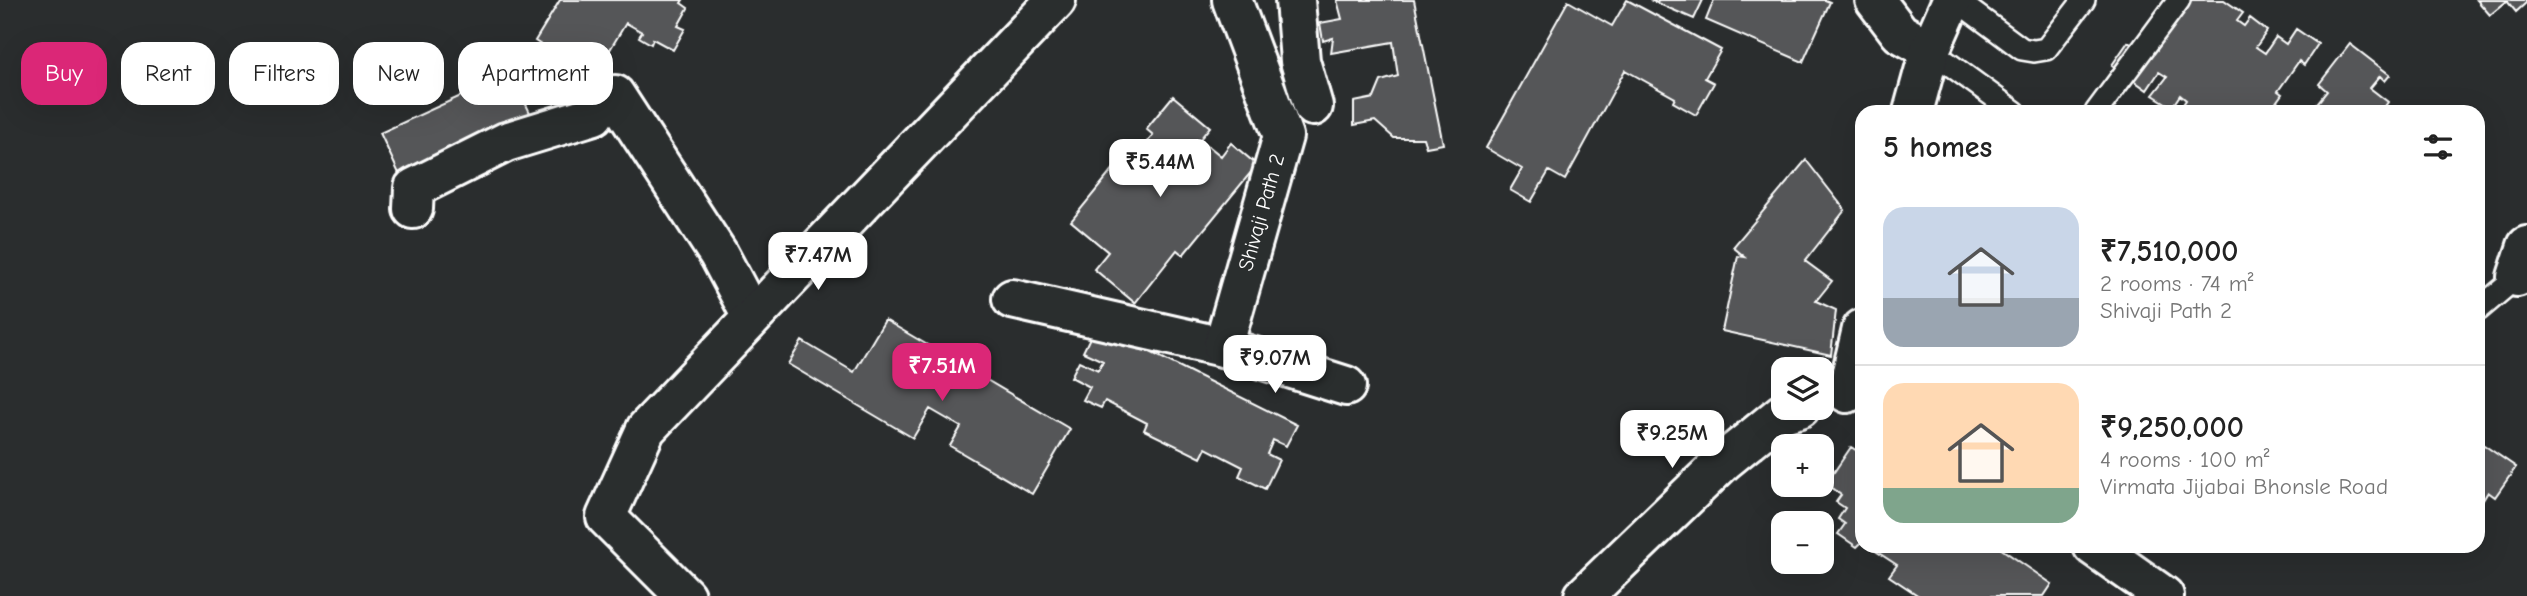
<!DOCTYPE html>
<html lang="en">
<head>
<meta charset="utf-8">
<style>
  body { margin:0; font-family:"Comic Neue",sans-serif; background:#f6f6f6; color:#222; height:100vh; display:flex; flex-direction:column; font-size:26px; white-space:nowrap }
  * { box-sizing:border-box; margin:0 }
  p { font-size:23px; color:#767676 }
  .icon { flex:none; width:38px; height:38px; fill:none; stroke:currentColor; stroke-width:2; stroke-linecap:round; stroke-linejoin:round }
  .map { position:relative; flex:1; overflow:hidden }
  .details { position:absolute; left:1855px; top:105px; width:630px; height:448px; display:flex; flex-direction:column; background:#fff; border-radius:21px; box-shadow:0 7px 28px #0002 }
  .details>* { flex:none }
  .top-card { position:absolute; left:21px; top:42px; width:665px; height:63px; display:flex; gap:14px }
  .fabs { position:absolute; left:1771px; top:357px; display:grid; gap:14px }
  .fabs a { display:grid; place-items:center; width:63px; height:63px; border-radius:14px; background:#fff; box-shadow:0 7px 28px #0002; font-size:35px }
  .price { position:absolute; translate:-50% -60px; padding:0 16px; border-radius:14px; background:#fff; color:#222; font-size:23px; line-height:46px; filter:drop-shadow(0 2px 4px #0008) }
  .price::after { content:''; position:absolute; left:50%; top:42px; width:21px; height:16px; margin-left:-10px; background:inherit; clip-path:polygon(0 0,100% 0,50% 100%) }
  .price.selected { background:#db2777; color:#fff }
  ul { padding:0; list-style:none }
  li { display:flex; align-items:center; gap:21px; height:175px; padding:0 28px }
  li+li { border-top:2px solid #e0e0e0 }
  li span { display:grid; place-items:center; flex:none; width:196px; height:140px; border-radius:21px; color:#555 }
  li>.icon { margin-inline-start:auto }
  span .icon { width:84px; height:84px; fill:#fffc; stroke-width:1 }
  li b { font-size:30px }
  h2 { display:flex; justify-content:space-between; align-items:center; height:84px; padding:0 28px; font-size:30px }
  .pill { padding:0 24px; border-radius:21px; background:#fff; box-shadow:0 7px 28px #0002; font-size:24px; line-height:63px }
  .pill.selected { background:#db2777; color:#fff }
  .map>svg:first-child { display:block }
  .building { fill:#555758; stroke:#fff; stroke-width:2 }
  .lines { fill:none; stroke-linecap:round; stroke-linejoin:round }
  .service-casing { stroke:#fff; stroke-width:26 }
  .minor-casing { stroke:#fff; stroke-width:44 }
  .service { stroke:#2a2d2e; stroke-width:21 }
  .minor { stroke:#2a2d2e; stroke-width:38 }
  .labels { text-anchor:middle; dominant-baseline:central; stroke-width:7; stroke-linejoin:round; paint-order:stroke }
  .street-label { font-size:21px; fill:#fff; stroke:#2a2d2e }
</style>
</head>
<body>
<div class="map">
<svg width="2527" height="596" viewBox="0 0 2527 596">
  <rect width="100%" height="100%" fill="#2a2d2e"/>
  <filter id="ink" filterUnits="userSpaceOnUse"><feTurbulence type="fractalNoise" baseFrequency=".0143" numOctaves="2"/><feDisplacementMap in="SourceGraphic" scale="14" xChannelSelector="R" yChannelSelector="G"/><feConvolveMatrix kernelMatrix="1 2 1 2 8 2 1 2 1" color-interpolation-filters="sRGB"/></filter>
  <g filter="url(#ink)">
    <path class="building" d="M560,0H683L681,3L688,8L678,26L685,29L673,50L653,39L651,44L639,37L642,32L626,23L588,86L560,68L569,54L560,49L557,55L535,41Z
      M1337,0H1414L1443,144L1426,147L1423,138H1394L1375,121L1354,125V102L1374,98L1381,81L1398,76L1393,42L1331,53L1333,38L1323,41L1320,23L1342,19Z
      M1627,0L1721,50L1705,78L1714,83L1696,115L1673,102L1675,98L1625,70L1565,180L1549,171L1531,202L1510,190L1522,169L1486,148L1568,1L1612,26Z
      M1650,0H1703L1694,19Z
      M1714,0H1825L1830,2L1803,62L1706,20Z
      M2166,0H2224L2243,13L2237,21L2244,26L2250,18L2267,31L2256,47L2265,53L2276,37L2286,44L2296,29L2318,44L2304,65L2299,61L2278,91L2282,94L2269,112H2208L2205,110L2204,112H2178L2186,100L2180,95L2172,107L2153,95L2167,77L2159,72L2147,90L2112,65L2128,42L2138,49V39Z
      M2477,0H2527V2L2516,12L2507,1L2490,15Z
      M2350,44L2390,75L2385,81L2380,76L2370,88L2388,102L2381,112H2310L2327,91L2319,84Z
      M511,73L533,119L402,180L380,133Z
      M1173,96L1210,127L1200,139L1221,156L1231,143L1257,165L1183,255L1177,250L1135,303L1094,269L1108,252L1071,221L1132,146L1140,152L1153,135L1146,129Z
      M1806,160L1845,210L1805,261L1832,281L1816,301L1836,310L1831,355L1722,331L1738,256L1745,257L1733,247Z
      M885,320L1070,429L1032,494L950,446L961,427L930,409L913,438L788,364L802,341L854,372Z
      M1096,325L1297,425L1286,446L1273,440L1267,454L1279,460L1265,489L1239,476L1243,467L1206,448L1201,458L1144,430L1147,423L1105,401L1101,408L1083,400L1090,387L1071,377L1079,361L1098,370L1103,361L1083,352Z
      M2478,441L2516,467L2495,497L2488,492L2480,505L2478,504Z
      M1851,447L1862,454V542L1857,547L1838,534L1845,524L1838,519L1845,508L1836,502L1841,495L1826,484Z
      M1868,546H1997L2052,584L2044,596H1919L1889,576L1897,565Z"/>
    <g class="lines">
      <g class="service-casing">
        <path id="service" d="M1956,0L2022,49L2034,51L2046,49L2084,0
          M1930,50L2015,112
          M2096,112L2179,0
          M2478,310L2517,277"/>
      </g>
      <g class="minor-casing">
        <g id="minor">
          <path d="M1295,0L1300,61L1313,106"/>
          <path d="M1875,0L1900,33L1930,50"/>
          <path d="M1913,112L1930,50L1952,0"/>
          <path d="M413,209L414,188L506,142L594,115L602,101L615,95L719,255L752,317"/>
          <path d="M2517,277L2527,246"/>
          <path d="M1012,299L1223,347L1346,386"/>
          <path id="s1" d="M1223,347L1283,136L1232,0"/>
          <path d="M1847,393L1862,329"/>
          <path d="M2093,546L2164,596"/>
          <path d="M685,596L606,517L646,429L1056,0"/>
          <path d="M1584,596L1724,461L1783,413L1800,408"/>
        </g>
      </g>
      <use href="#service" class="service"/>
      <use href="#minor" class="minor"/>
    </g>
  </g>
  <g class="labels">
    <g class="street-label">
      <text stroke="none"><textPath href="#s1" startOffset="140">Shivaji Path 2</textPath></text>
    </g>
  </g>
</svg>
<div class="fabs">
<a><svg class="icon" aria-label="layers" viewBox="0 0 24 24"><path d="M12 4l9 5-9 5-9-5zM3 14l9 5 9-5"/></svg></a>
<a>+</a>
<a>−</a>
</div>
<b class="price" style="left:1160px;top:199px">₹5.44M</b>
<b class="price" style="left:818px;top:292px">₹7.47M</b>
<b class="price" style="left:1275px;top:395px">₹9.07M</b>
<b class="price selected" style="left:942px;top:403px">₹7.51M</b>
<b class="price" style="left:1672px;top:470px">₹9.25M</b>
<div class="top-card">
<a class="pill selected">Buy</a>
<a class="pill">Rent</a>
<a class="pill">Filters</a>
<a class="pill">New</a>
<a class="pill">Apartment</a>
</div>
<section class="details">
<h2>5 homes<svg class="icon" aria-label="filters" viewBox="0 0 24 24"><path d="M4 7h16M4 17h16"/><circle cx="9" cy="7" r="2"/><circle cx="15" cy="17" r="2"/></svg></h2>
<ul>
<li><span style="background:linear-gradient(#c9d6e8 65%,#9aa5b1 0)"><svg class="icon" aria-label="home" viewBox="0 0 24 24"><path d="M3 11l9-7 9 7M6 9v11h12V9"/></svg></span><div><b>₹7,510,000</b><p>2 rooms · 74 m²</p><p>Shivaji Path 2</p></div></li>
<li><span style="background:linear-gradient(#ffd9b3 75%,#7fa58c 0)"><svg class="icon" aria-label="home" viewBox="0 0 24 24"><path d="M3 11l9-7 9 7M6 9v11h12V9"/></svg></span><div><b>₹9,250,000</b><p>4 rooms · 100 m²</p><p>Virmata Jijabai Bhonsle Road</p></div></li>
</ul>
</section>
</div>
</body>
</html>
